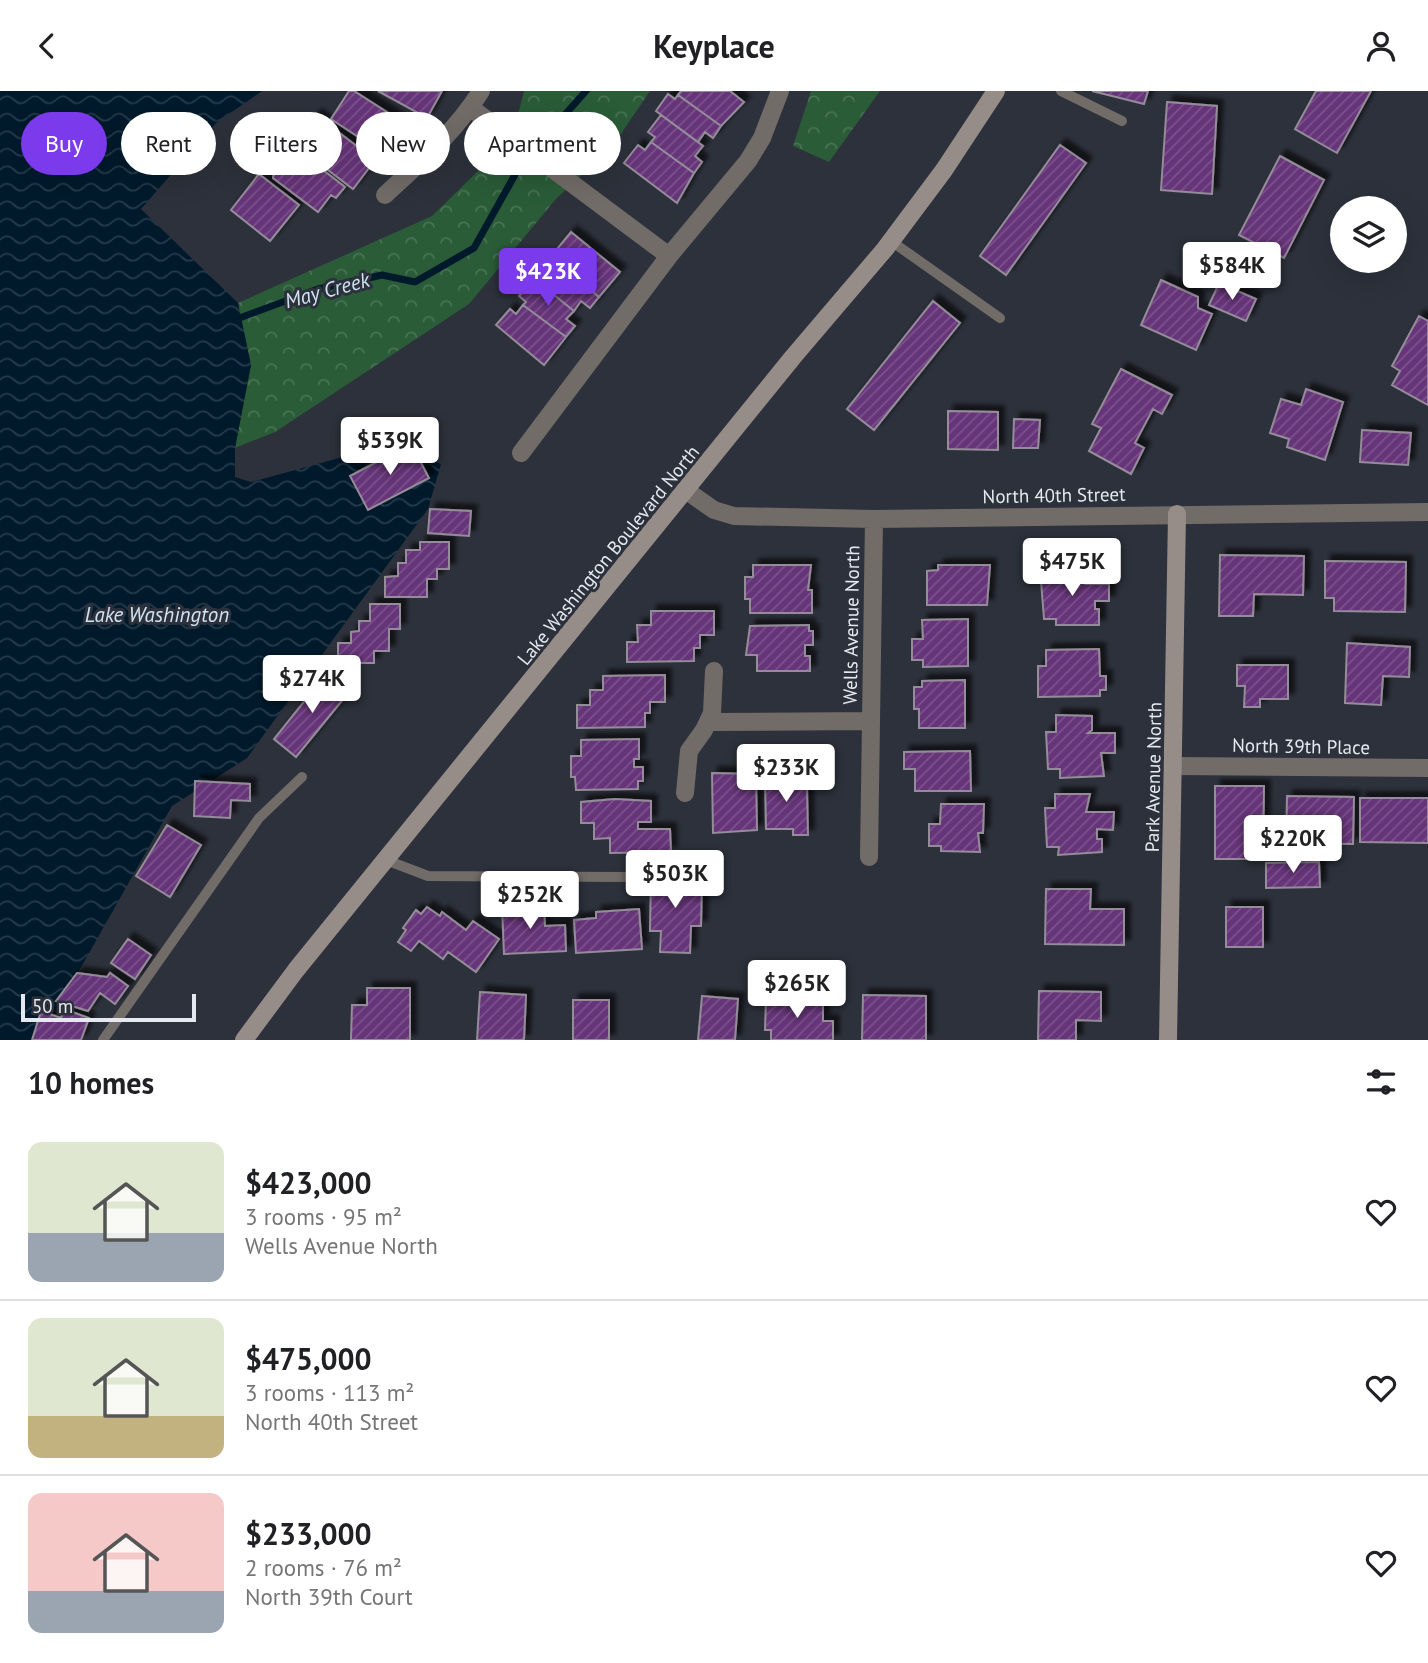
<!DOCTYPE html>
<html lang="en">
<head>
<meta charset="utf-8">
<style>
  body { margin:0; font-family:"PT Sans",sans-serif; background:#f2f2f2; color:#202124; height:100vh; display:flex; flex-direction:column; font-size:26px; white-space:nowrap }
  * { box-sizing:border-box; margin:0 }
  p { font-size:23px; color:#757577 }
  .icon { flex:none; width:38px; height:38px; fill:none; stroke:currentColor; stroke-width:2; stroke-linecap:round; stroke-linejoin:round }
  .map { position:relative; height:949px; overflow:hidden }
  .panel { display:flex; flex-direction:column; background:#fff; flex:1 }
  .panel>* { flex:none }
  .hud { position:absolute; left:21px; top:21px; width:700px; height:63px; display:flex; gap:14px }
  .controls { position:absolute; left:1330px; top:105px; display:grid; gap:14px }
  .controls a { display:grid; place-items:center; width:77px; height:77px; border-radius:50%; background:#fff; box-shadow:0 7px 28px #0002; font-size:35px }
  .scale { position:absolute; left:21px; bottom:18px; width:175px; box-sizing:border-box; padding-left:7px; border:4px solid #e5e9ef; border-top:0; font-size:19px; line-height:24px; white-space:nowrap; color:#e5e9ef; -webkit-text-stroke:5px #2d313b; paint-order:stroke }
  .price { position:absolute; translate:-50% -60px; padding:0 16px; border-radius:7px; background:#fff; color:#222; font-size:23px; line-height:46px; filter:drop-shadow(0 2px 4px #0008) }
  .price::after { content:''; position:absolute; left:50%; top:42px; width:21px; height:16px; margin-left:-10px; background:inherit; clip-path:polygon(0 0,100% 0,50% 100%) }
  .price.active { background:#7c3aed; color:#fff }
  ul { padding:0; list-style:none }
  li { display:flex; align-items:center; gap:21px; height:175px; padding:0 28px }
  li+li { border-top:2px solid #e0e0e0 }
  li span { display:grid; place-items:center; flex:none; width:196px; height:140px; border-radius:14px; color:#555 }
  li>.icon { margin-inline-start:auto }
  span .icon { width:84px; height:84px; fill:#fffc; stroke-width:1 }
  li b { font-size:30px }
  h2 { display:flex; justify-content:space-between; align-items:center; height:84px; padding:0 28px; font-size:30px }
  .pill { padding:0 24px; border-radius:32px; background:#fff; box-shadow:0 7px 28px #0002; font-size:24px; line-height:63px }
  .pill.active { background:#7c3aed; color:#fff }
  header { display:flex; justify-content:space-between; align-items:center; height:91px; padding:0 28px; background:#fff; font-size:32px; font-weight:700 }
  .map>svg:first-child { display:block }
  .forest { fill:url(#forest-crowns) }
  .water { fill:url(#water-waves) }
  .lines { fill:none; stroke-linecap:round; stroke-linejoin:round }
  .stream { stroke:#001a2c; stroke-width:7 }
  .building { fill:url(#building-hatch); stroke:#948c98; stroke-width:2; filter:url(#shadow) }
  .lane { stroke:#726c69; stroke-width:10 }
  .street { stroke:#726c69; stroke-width:18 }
  .secondary { stroke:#968d88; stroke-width:18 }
  .labels { text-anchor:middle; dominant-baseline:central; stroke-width:6; stroke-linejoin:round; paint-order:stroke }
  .street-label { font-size:19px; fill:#e5e9ef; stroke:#2d313b }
  .water-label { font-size:21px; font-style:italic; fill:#cfe3f3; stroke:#2d313b }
</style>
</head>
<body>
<header><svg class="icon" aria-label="back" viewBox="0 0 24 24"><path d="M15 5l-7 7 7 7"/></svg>Keyplace<svg class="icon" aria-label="person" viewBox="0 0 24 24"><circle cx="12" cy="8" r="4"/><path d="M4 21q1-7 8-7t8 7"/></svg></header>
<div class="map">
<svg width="1428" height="949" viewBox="0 0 1428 949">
  <defs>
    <pattern id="forest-crowns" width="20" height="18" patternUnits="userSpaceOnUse" patternTransform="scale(1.75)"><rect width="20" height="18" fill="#2a5c38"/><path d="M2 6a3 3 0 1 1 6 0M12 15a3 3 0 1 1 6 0" fill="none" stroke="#497355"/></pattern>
    <pattern id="water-waves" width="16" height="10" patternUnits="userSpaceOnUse" patternTransform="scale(1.75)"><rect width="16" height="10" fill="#001a2c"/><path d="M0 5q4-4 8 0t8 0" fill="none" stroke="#253b4b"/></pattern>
    <pattern id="building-hatch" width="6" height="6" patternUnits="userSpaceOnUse" patternTransform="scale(1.75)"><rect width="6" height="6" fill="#663479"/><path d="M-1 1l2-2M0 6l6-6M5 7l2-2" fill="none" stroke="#7c518c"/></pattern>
    <filter id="shadow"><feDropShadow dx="6" dy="-6" stdDeviation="2" flood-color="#0009"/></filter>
  </defs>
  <rect width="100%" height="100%" fill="#2d313b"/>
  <path class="forest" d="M524,0H650L614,53L555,109L469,213L275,341L235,357L251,274L238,212L432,125L512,47Z
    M811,0H880L829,71L793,55Z"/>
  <path class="water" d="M0,0H262L216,32L141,118L238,212L251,274L235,357V386L251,391L394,352L441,373L428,418L247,667L172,715L40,949H0Z"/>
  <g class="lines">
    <path class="stream" d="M234,229L318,198L382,184L415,191L474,157L521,73L586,0"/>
  </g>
  <path class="building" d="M349,0H354L415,39L395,70L331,28Z
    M378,0H442L427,27Z
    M681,0H730L744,11L721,35L678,4Z
    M1092,0H1148L1144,13Z
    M1316,0H1371L1337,62L1295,38Z
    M668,3L675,8L678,4L721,35L713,47L705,41L698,51L656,20Z
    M1167,11L1217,15L1212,103L1161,99Z
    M316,24L375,69L353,98L294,53Z
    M661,24L703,55L695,65L702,71L694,82L651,51L655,46L648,41Z
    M651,51L694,82L677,112L624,72L638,54L645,59Z
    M1060,54L1086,72L1006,184L980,165Z
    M292,63L302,71L306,66L345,96L336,107L331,104L318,121L273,87L274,82Z
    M1280,65L1324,89L1284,167L1239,144Z
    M259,83L299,114L270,150L231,119Z
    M571,141L620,181L599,206L556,171L563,163L557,158Z
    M547,170L553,175L556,171L599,206L590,217L581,210L574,220L538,191L541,188L536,183Z
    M1161,189L1198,206V217L1212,223L1196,259L1141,234Z
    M538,191L574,220L566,228L575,235L566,246L523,214L526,211L519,205L530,192L535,195Z
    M1219,192L1256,208L1246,230L1209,214Z
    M933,210L960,232L874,339L847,318Z
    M523,214L566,246L544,274L496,234L510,218L516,223Z
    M1419,225L1428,230V314L1392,294L1400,280L1392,275Z
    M1121,278L1172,304L1162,323L1153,318L1135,352L1144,357L1131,383L1089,360L1101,337L1092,333Z
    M1306,298L1343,311L1325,369L1287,356L1289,348L1270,342L1281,308L1301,314Z
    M948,320L998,321V359L948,358Z
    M1014,328L1040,329L1038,357H1013Z
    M1362,339L1411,342L1408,374L1360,371Z
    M411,353L429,387L368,419L350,385Z
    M430,418L471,420L469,445L428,442Z
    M420,451H449V478H437V488H427V506H385V486L398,485V472H406V459H420Z
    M1220,464L1304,465L1303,504L1254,503L1253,525H1219Z
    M1325,470L1406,471L1405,521L1334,520V507H1325Z
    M753,474H811L808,499H812V522H750V508H745V486H753Z
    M938,474H990L987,514H927V480L938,479Z
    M1052,476H1085V493H1109V510H1095V518H1099V534H1056V528H1044L1041,490H1052Z
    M370,513H400V538H389V560H374V572H338V552H351V541L359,540V530H370Z
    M651,520H714V544H700V557H694V570L627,571V551H638L637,534H651Z
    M968,528V575L923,576V569H912V548H923L922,529Z
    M809,534V540H813V554H805V565H810V580H757V564H746L750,535Z
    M1347,552L1410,556L1409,586L1383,585L1381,614L1345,612Z
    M1099,558L1100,585H1106V599H1100V605L1038,606V575H1046V559Z
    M1237,574H1288V608H1260V616H1244L1245,595H1237Z
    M327,582L349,601L296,666L274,648Z
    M665,584V611H650V622H645V636L577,637V614H590V599H603V585Z
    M965,589V637H919V618H914V596H922V590Z
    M1056,624L1092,625V639L1088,642H1115V662H1101L1104,685L1060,687V678H1048L1046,641H1056Z
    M639,648V668H634V676H643V690H638V698L576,699L575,686H571V665H581V649Z
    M970,660L971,700H915V678H904V661Z
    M712,682L756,683L757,739L713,742Z
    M799,683V697H807L808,744H793V738H766L765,684Z
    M195,690L250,693V710L231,709L230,727L194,725Z
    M1215,695H1264L1263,768H1215Z
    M1055,703H1090L1086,721H1114L1113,739L1097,738V748H1102V761L1058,764L1059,756H1047L1045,717H1055Z
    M1287,705L1354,706L1353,753L1286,752Z
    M1360,707H1428V752L1360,751Z
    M615,708L651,710V731H638V738H670L671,761L610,762V747L594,748V732H581V711Z
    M941,713H984L983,742H978L980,761L941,760V755H929V733H940Z
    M167,734L201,754L170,806L136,785Z
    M1319,771L1320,796L1266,797V772Z
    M673,782L690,783V788L702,789L701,835H691L690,862L660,861L661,840H650L651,785L672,786Z
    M1046,798H1091L1090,818H1124V854L1045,853Z
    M544,813L545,835L565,834L566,860L504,863L502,815Z
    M427,816L440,825L442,821L466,839L473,830L499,848L476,881L448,861L443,868L419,850L411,860L398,851L406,839L403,837L416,819L421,823Z
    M1226,816H1263V856H1226Z
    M639,818L642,858L576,862L574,829L596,827V821Z
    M128,848L151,864L135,888L111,872Z
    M77,882L107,886L110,882L128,895L115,913L100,902L88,920L56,910Z
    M367,897H410V949H351L352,914H367Z
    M1039,900L1101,901V930L1076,929V949H1038Z
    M480,901L526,904L524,949H477Z
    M863,904L926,905V949H862Z
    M702,905L738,908L735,949H698Z
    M766,907L823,908V930H833V949H771V939H765Z
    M573,909H609V949H573Z
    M64,918L89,927L81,949H32L41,920L61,927Z"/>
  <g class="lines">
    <path class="lane" d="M1061,0L1122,30
      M891,150L1000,227
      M386,769L428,785L636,786
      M103,949L259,727L302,686"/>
    <path class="street" d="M471,17L669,165
      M385,104C419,72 456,40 481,0
      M521,362L669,165L748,70L762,47L780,0
      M687,400L714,419L734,425L874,428L1428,421
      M709,631L871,630
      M1174,675L1428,677
      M685,702L689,660L704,639L712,622L714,580
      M869,766L874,428"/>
    <path class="secondary" d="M244,949L296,879L793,266L885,158L944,79L996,0
      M1168,949L1177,423"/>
  </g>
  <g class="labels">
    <g class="street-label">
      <text transform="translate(1054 404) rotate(-1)">North 40th Street</text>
      <text transform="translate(608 464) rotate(-51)">Lake Washington Boulevard North</text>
      <text transform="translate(851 534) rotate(-89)">Wells Avenue North</text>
      <text transform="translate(1301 655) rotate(1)">North 39th Place</text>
      <text transform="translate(1153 686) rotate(-89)">Park Avenue North</text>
    </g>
    <g class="water-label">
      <text transform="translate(327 199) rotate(-15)">May Creek</text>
      <text x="157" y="523">Lake Washington</text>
    </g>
  </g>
</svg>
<div class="controls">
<a><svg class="icon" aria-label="layers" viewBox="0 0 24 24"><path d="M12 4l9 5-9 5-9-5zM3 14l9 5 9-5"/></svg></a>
</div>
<div class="scale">50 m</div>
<b class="price" style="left:1232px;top:211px">$584K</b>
<b class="price active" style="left:548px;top:217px">$423K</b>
<b class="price" style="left:390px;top:386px">$539K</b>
<b class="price" style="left:1072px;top:507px">$475K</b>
<b class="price" style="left:312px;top:624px">$274K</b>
<b class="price" style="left:786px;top:713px">$233K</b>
<b class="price" style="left:1293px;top:784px">$220K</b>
<b class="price" style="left:675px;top:819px">$503K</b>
<b class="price" style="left:530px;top:840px">$252K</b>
<b class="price" style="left:797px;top:929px">$265K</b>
<div class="hud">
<a class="pill active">Buy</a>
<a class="pill">Rent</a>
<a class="pill">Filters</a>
<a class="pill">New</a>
<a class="pill">Apartment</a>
</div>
</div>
<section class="panel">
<h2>10 homes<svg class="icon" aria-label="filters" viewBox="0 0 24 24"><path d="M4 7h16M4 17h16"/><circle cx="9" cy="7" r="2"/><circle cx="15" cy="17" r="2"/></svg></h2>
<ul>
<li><span style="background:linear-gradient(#dfe7d0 65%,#9aa5b1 0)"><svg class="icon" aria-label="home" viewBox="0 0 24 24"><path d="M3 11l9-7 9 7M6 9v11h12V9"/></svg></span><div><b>$423,000</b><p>3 rooms · 95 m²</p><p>Wells Avenue North</p></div><svg class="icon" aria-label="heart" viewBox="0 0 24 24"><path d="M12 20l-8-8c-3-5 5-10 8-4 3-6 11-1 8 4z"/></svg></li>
<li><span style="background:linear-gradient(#dfe7d0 70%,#c2b280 0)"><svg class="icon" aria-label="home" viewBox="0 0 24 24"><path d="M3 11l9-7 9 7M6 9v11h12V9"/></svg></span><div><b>$475,000</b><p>3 rooms · 113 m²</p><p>North 40th Street</p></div><svg class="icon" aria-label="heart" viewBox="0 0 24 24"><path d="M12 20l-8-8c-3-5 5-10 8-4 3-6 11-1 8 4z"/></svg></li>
<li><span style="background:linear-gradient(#f6c9c9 70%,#9aa5b1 0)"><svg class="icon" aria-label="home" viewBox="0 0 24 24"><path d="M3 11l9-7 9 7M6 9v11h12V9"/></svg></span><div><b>$233,000</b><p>2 rooms · 76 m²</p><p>North 39th Court</p></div><svg class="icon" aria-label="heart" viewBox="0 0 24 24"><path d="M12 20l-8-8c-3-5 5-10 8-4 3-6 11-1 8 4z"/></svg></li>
</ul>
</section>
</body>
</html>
